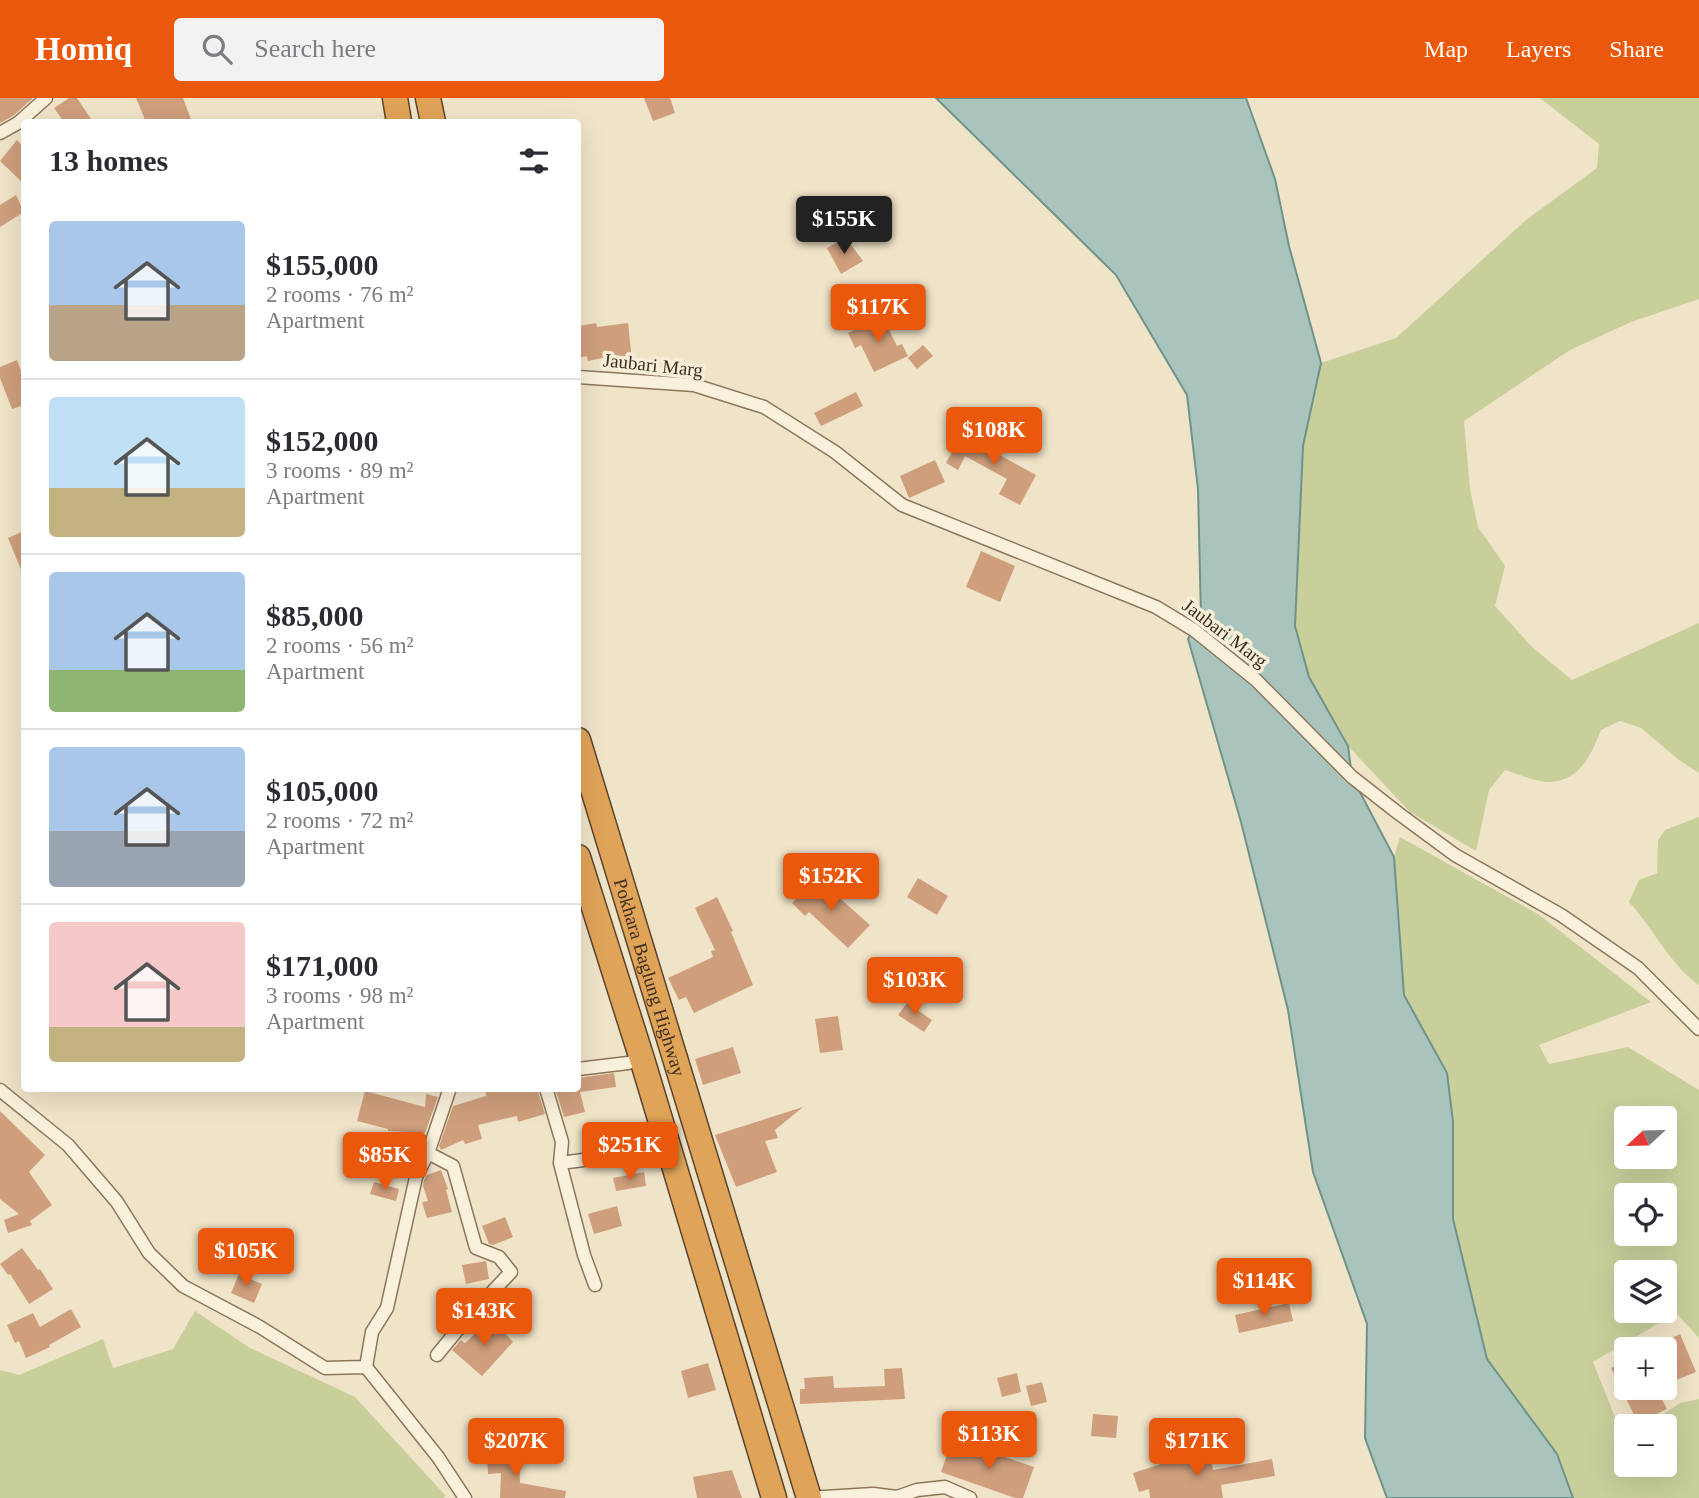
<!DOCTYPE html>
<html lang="en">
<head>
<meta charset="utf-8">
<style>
  body { margin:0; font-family:"Times New Roman",serif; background:#f2f2f3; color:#2b2b33; height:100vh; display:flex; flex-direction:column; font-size:26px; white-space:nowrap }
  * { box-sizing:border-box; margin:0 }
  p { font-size:23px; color:#7c7c81 }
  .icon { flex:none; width:38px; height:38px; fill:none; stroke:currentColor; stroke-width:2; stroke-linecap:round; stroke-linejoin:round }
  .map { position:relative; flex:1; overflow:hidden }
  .panel { position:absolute; left:21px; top:21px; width:560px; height:973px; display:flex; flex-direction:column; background:#fff; border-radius:7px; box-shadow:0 7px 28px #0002 }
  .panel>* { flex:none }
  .needle { width:46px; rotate:248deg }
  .fabs { position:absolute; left:1614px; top:1008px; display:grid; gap:14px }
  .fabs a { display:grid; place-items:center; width:63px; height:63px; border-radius:7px; background:#fff; box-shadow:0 7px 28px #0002; font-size:35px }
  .price { position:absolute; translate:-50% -60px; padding:0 16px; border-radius:7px; background:#ea580c; color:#fff; font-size:23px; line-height:46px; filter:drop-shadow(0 2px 4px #0008) }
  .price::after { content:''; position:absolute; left:50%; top:42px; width:21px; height:16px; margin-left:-10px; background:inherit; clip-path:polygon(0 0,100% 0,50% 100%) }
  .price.on { background:#222; color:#fff }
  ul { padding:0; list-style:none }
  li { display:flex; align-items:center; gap:21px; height:175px; padding:0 28px }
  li+li { border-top:2px solid #e1e1e2 }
  li span { display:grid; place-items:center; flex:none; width:196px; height:140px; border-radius:7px; color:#555 }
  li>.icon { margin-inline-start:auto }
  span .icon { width:84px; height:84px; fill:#fffc; stroke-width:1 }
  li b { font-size:30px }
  h2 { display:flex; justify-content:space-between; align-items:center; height:84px; padding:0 28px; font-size:30px }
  header { display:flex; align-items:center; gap:42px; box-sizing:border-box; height:98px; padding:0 35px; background:#ea580c; color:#fff }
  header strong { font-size:33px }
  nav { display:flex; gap:38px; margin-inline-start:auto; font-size:24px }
  .search { width:490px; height:63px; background:#f2f2f3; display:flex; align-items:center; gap:18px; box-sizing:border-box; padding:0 24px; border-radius:7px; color:#7c7c81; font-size:26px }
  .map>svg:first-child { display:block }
  .green { fill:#c9cf9b; fill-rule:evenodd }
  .water { fill:#a9c4bc; stroke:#6f938a; stroke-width:2 }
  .building { fill:#cf9f7d }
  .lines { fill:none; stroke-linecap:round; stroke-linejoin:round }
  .street-casing { stroke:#8d765c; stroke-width:15 }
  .highway-casing { stroke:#5b4430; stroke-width:27 }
  .street { stroke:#faf1dc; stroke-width:12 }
  .highway { stroke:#e0a458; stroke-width:24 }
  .labels { text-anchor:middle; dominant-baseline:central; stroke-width:7; stroke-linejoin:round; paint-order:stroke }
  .street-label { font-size:19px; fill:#3d2e20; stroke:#f7eed8 }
</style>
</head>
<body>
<header>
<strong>Homiq</strong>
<div class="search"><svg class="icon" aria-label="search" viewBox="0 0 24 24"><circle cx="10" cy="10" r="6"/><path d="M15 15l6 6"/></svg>Search here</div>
<nav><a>Map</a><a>Layers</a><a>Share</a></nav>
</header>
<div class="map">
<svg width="1699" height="1400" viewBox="0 0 1699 1400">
  <rect width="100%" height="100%" fill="#f0e4c8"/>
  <path class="green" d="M1540,0H1699V201L1631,224L1570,252L1464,323L1470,391L1478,429L1505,468L1495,508L1532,549L1572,582L1699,525V675L1679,662L1641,630L1620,623L1601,632C1591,657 1580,683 1549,684C1536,684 1518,676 1505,672L1489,692L1476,753L1410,714L1348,648L1309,579L1295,528L1297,474L1303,348L1321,265L1396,240L1526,122L1597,70L1599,46Z
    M1699,719V887C1670,867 1653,830 1629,804L1639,782L1657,775L1658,742L1665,732Z
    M1400,739L1538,816L1651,904L1539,947L1549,966L1628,949L1699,992V1240L1676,1215L1593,1264L1619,1329L1626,1330V1367H1664V1328H1646L1680,1305L1699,1301V1400H1573L1557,1356L1487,1261L1453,1121V1024L1447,975L1404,897L1394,759ZM1626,1020H1664V1059H1626ZM1626,1097H1664V1136H1626ZM1626,1174H1664V1213H1626Z
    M195,1213L250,1250L355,1299L446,1398L443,1400H0V1272L19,1277L103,1241L113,1270L173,1251Z"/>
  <path class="water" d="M936,0H1246L1275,81L1289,148L1321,265L1303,348L1295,528L1309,579L1348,648L1352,679L1394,759L1404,897L1447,975L1453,1024V1121L1487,1261L1557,1356L1573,1400H1387L1365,1340L1367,1226L1313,1074L1288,912L1241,724L1188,541L1201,519L1198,391L1187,297L1116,177Z"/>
  <path class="building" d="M0,0H33L13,18L0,25Z
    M69,0H77L93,24H64L54,10Z
    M136,0H183L192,24H146Z
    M644,0H670L675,15L653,23Z
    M17,42L24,49V86L0,63Z
    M16,97L24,114L0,129V107Z
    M846,140L863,163L841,176L827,150Z
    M883,219L897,248L902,246L908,258L874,274L861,247L855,250L848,235Z
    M596,225L597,229L628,225L632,262L608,265L607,259L588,263L587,258L578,260V228Z
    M923,247L933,258L917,271L908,260Z
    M17,262L24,281V307L12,311L0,280V269Z
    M856,294L863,308L821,328L814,315Z
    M964,332L976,339L974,343L1036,377L1020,407L999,396L1007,381L965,358L958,372L946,365Z
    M935,362L945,384L909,400L900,378Z
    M24,433V479L8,440Z
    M981,453L1015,468L1000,504L966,489Z
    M817,780L870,827L848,850L809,814L805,818L792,805Z
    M918,780L948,798L937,817L907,799Z
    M717,799L733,833L731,834L753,887L694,915L686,899L679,902L668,880L713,859L711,853L715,852L695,810Z
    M907,905L932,922L924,934L898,917Z
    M838,918L843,952L820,955L815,921Z
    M733,949L741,975L703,987L695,961Z
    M614,975L616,989L580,994L585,1014L564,1019L555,990H578V980Z
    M485,990H537L545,1016L518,1024L517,1018L478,1027L482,1041L465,1046L463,1042L441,1052L439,1048L453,1008L486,998Z
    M365,993L425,1009L426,996L438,999L425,1035L388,1033V1031L357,1023Z
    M803,1009L775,1032L778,1040L765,1043L777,1074L736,1089L715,1037Z
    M0,1013L45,1057L29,1074L52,1107L30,1123L32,1127L8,1135L4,1122L19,1116L0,1101Z
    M441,1072L448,1091L446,1092L452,1114L427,1120L422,1104L428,1103L423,1088L424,1082L427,1077Z
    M644,1074L646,1088L616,1093L613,1080Z
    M374,1084L399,1091L396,1103L370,1096Z
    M617,1108L622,1128L594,1136L588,1116Z
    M505,1119L513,1139L493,1147L489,1146L482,1128Z
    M22,1150L38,1172L40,1171L53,1191L29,1206L10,1176L8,1177L0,1166Z
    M486,1163L489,1181L466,1186L462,1167Z
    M239,1176L262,1186L254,1205L231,1195Z
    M1289,1205L1293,1223L1239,1235L1235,1217Z
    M71,1211L81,1229L49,1247L50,1249L26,1260L19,1243L15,1245L7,1227L33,1215L40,1229Z
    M491,1221L513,1244L482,1278L452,1252L461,1242L465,1245Z
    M1680,1236L1696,1274L1664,1287V1244Z
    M1626,1263V1290H1656L1667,1311L1638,1325L1611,1270Z
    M708,1265L716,1292L688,1300L681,1273Z
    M902,1270L905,1301L800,1306V1291H805L804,1280L833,1278L834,1290L885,1288L884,1271Z
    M1017,1275L1021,1294L1002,1299L997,1280Z
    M1042,1284L1047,1304L1031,1308L1026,1288Z
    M1093,1316L1118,1318L1116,1340L1091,1338Z
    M951,1346L989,1357L990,1354L1034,1369L1023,1400H1015L941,1374Z
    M519,1352L520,1385L566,1393L565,1400H500L501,1375L488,1376L487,1354Z
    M1210,1356L1213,1372L1272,1361L1275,1378L1221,1387L1223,1400H1150L1149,1391L1139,1394L1133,1375L1167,1364Z
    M732,1372L742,1400H697L693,1379Z"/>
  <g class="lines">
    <g class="street-casing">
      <path id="street" d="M0,35L18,25L46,0
        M578,279L694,287L764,309L835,354L902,407L1156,509L1194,532L1256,582L1352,679L1398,715L1455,757L1561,817L1638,870L1699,931
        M578,971L628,965L642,961
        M546,990L562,1044L560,1065
        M0,992L68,1047L117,1104L149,1155L183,1188L260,1229L325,1270L366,1269
        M428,1055L416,1079L387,1210L372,1234L366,1269L438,1359L465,1400
        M595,1187L584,1157L560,1065L669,1051
        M437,1257L464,1224L511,1174L499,1159L476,1150L453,1068L428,1055L450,990
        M808,1400L873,1396L897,1399L917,1392L945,1389L970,1400"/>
    </g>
    <g class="highway-casing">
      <g id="highway">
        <path d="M395,0L399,24"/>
        <path d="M428,0L433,24"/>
        <path id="s1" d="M578,642L809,1400"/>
        <path d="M578,759L642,961L774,1400"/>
      </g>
    </g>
    <use href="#street" class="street"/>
    <use href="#highway" class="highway"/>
  </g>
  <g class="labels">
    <g class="street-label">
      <text transform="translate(653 267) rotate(6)">Jaubari Marg</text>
      <text transform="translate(1225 535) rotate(37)">Jaubari Marg</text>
      <text stroke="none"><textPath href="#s1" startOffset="248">Pokhara Baglung Highway</textPath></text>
    </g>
  </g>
</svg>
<div class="fabs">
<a><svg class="needle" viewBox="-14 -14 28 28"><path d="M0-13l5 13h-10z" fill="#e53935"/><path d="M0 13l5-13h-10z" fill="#7c7c81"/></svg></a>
<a><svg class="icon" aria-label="locate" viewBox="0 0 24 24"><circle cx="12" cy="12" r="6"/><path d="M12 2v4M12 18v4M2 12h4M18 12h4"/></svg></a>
<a><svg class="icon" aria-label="layers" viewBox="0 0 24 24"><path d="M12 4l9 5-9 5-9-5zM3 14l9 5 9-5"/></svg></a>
<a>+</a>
<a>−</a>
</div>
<b class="price on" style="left:844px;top:158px">$155K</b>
<b class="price" style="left:878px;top:246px">$117K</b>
<b class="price" style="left:994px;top:369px">$108K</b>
<b class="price" style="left:831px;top:815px">$152K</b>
<b class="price" style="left:915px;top:919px">$103K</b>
<b class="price" style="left:630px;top:1084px">$251K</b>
<b class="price" style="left:385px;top:1094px">$85K</b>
<b class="price" style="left:246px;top:1190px">$105K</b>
<b class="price" style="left:1264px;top:1220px">$114K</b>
<b class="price" style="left:484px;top:1250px">$143K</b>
<b class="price" style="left:989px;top:1373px">$113K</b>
<b class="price" style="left:516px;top:1380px">$207K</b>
<b class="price" style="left:1197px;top:1380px">$171K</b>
<section class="panel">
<h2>13 homes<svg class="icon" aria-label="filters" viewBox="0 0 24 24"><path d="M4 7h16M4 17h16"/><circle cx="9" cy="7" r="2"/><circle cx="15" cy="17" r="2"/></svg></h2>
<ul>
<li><span style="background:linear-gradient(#a9c7e8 60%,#b9a48a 0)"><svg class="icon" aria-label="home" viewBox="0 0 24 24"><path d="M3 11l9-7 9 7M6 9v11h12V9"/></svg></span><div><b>$155,000</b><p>2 rooms · 76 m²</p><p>Apartment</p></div></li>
<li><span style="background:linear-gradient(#bfe0f5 65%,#c2b280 0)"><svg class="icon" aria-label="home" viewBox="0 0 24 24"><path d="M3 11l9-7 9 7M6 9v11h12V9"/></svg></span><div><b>$152,000</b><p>3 rooms · 89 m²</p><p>Apartment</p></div></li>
<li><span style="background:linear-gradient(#a9c7e8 70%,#8fb573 0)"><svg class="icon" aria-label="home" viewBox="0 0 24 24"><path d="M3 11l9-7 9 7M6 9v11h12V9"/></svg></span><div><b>$85,000</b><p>2 rooms · 56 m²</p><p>Apartment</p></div></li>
<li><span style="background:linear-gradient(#a9c7e8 60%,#9aa5b1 0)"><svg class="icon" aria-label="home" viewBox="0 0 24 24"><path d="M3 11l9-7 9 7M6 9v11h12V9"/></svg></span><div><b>$105,000</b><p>2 rooms · 72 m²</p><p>Apartment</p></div></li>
<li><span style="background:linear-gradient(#f6c9c9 75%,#c2b280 0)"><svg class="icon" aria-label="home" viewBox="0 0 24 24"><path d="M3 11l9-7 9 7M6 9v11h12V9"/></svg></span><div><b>$171,000</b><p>3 rooms · 98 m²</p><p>Apartment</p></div></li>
</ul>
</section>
</div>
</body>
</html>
